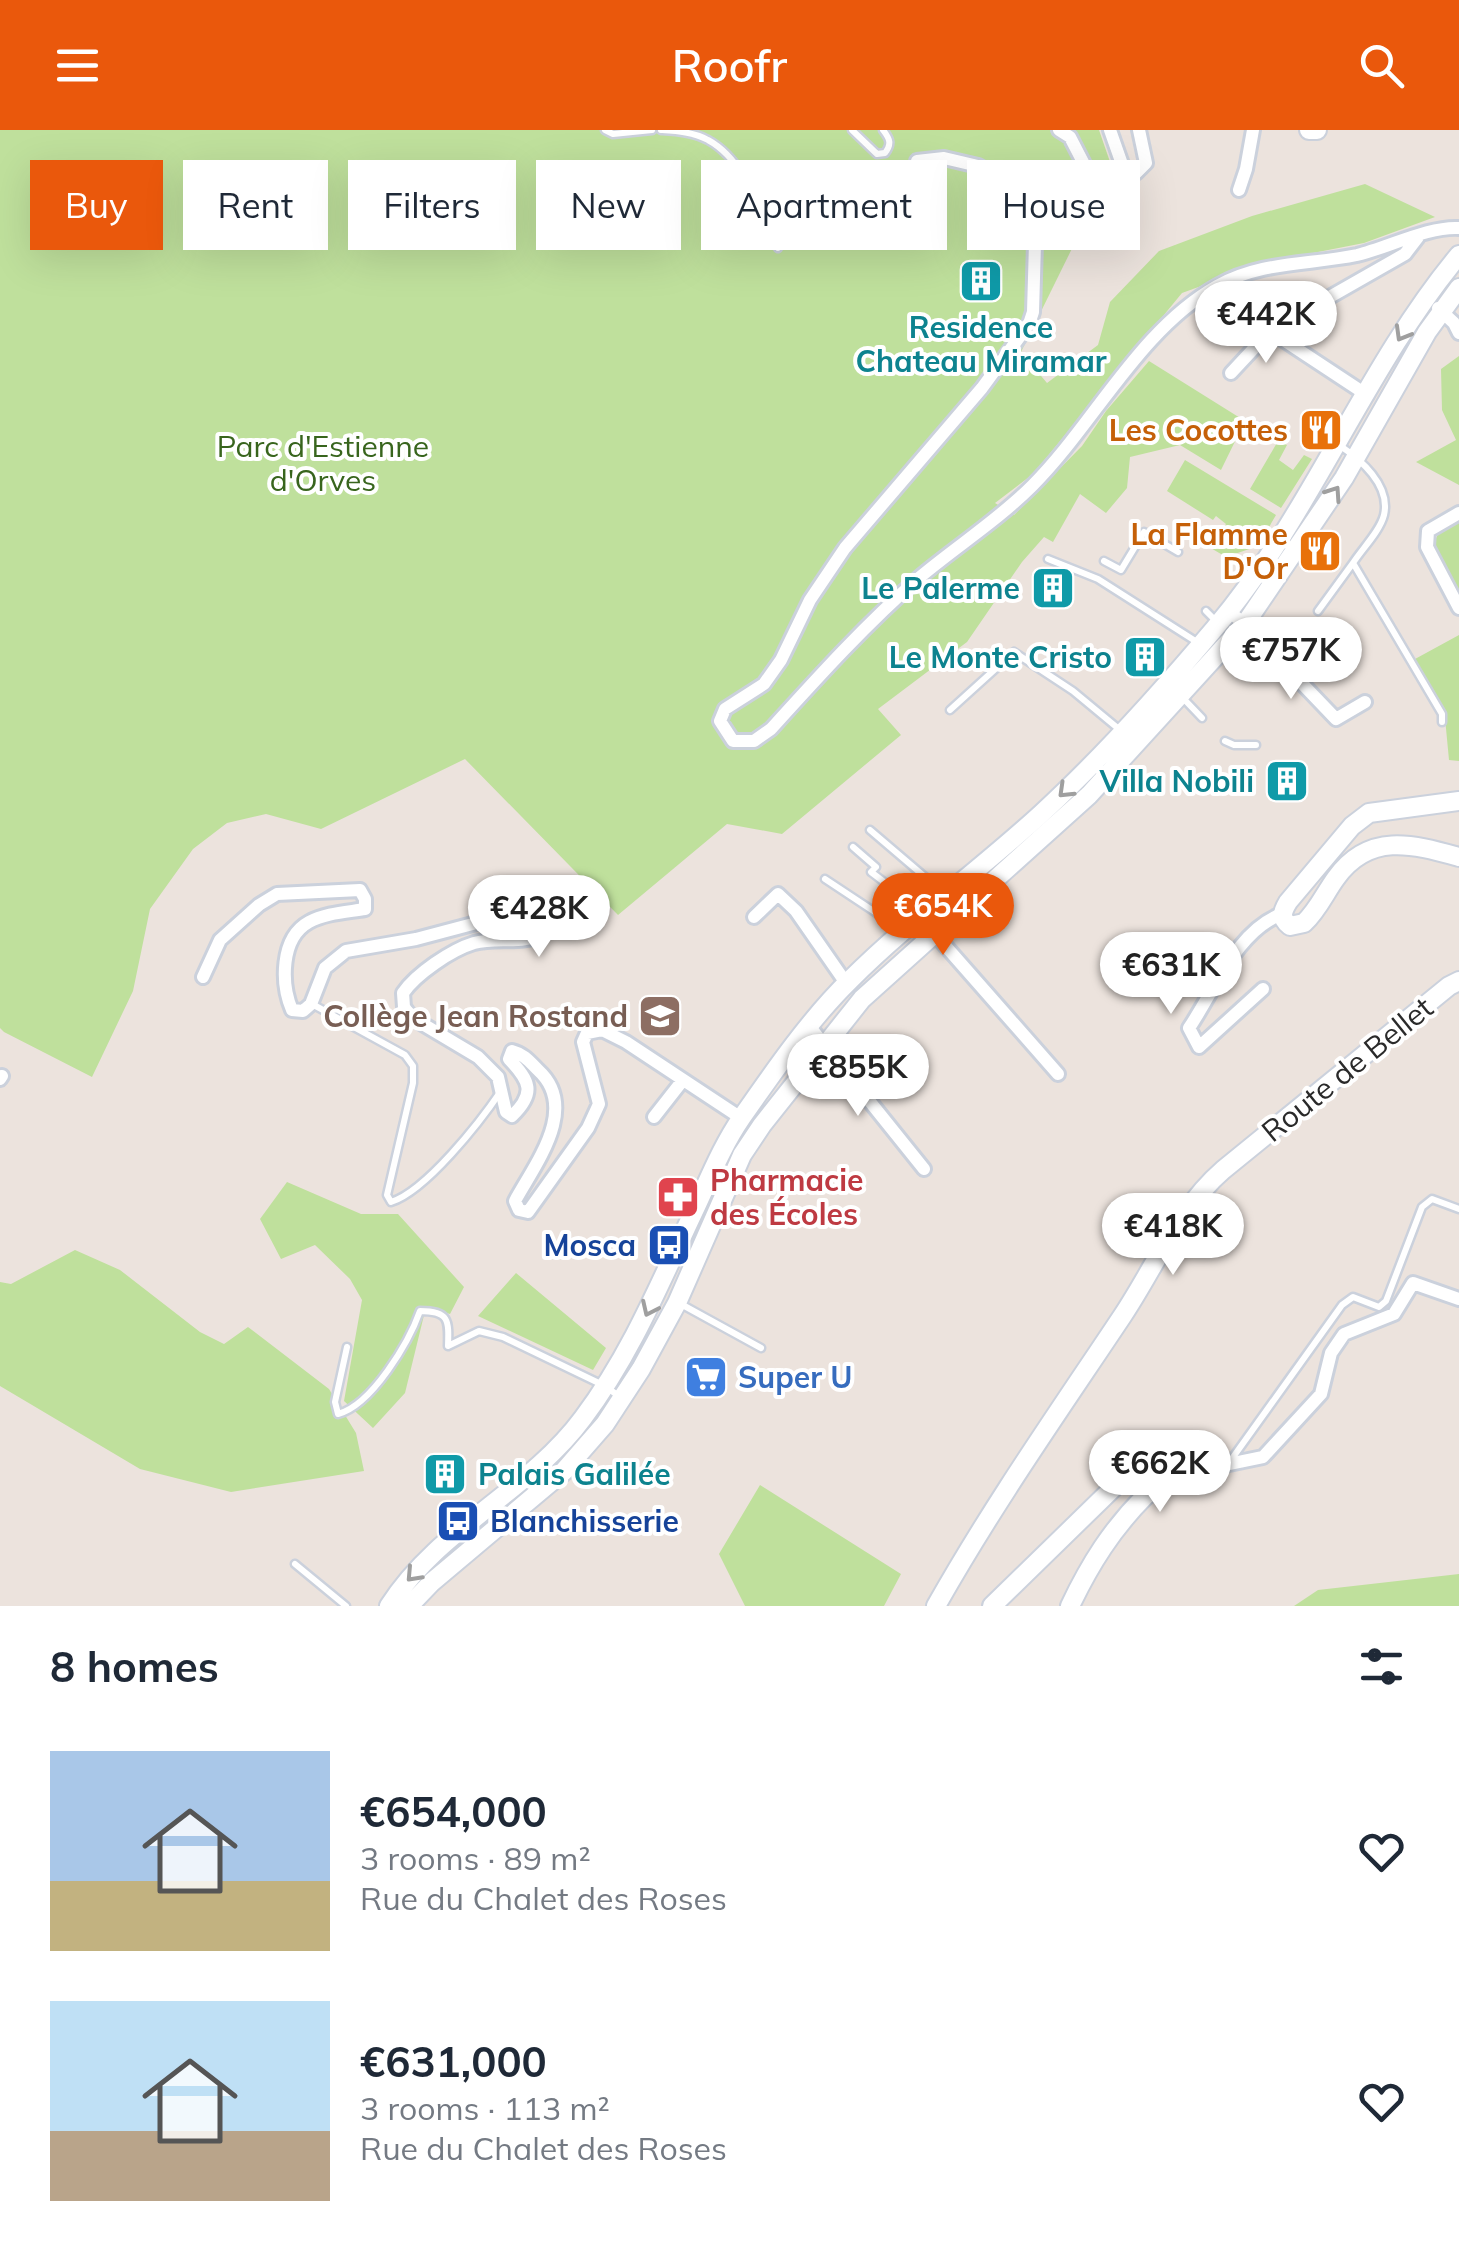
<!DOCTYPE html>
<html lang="en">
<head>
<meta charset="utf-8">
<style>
  body { margin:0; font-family:Mulish,sans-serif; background:#f6f6f7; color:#1f2937; height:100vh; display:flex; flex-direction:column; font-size:38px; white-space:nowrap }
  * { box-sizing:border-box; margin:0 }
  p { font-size:32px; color:#747a83 }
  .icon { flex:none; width:55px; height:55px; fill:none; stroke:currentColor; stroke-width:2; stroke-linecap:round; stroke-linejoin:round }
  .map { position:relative; height:1476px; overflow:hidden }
  .drawer { display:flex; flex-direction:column; background:#fff; flex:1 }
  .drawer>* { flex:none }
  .guide { position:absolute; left:30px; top:30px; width:1400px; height:90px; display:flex; gap:20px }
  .price { position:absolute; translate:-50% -85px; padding:0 22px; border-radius:35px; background:#fff; color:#222; font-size:32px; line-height:65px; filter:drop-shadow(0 2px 5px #0008) }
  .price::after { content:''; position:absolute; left:50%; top:60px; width:30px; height:22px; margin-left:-15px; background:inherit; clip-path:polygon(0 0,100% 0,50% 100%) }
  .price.current { background:#ea580c; color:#fff }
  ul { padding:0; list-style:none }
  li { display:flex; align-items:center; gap:30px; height:250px; padding:0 50px }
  li span { display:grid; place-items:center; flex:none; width:280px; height:200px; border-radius:0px; color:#555 }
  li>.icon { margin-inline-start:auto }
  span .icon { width:120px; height:120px; fill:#fffc; stroke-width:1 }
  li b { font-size:42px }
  h2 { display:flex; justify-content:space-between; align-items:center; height:120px; padding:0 50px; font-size:42px }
  .pill { padding:0 35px; border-radius:0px; background:#fff; box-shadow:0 10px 40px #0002; font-size:35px; line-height:90px }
  .pill.current { background:#ea580c; color:#fff }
  header { display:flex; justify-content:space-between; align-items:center; height:130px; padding:0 50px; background:#ea580c; color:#fff; font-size:45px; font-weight:600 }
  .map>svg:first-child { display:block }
  .green { fill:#bfe09c }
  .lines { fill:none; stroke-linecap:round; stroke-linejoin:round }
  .lane-casing { stroke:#cbd1dc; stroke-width:11 }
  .street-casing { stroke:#cbd1dc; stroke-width:18 }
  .secondary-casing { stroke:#cbd1dc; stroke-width:22 }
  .lane { stroke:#fff; stroke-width:6 }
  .street { stroke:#fff; stroke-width:12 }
  .secondary { stroke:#fff; stroke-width:18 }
  .oneway { stroke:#9f9f9f }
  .labels { text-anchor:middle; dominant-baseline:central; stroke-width:8; stroke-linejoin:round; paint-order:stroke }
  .culture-label { font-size:30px; font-weight:bold; fill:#0d838f; stroke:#fff; text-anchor:end }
  .food-label { font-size:30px; font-weight:bold; fill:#c56008; stroke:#fff; text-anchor:end }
  .park-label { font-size:30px; fill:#38651d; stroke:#fff }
  .education-label { font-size:30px; font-weight:bold; fill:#785e54; stroke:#fff; text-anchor:end }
  .street-label { font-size:30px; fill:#2a2a2a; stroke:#fff }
  .health-label { font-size:30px; font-weight:bold; fill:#be3a42; stroke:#fff; text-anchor:start }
  .transit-label { font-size:30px; font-weight:bold; fill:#164399; stroke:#fff; text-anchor:end }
  .shop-label { font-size:30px; font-weight:bold; fill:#366cbe; stroke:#fff; text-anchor:start }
</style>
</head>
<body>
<header><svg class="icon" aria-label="menu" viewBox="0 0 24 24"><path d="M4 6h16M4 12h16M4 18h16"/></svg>Roofr<svg class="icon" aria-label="search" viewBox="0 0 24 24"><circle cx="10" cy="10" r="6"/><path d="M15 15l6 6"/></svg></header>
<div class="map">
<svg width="1459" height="1476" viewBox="0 0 1459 1476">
  <rect width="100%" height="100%" fill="#ece3dd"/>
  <path class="green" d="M0,0H1099L1118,55L1089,84L1021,222L1047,253L1098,215L1110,172L1159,121L1252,86L1365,54L1435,87L1364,113L1267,132L1182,163L1033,344L995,373L1014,385L1082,316L1106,281L1149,231L1245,291L1221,340L1180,315L1130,327L1127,358L1106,383L1080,364L1053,412L1044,407L1022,432L967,512L878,579L901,605L782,704L727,694L618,785L465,629L321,699L266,684L227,693L193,719L150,779L133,861L92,947L4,902L0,898Z
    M1459,226V355L1416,332L1456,310L1442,280L1441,239Z
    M1278,311L1287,315L1279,330L1293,340L1304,325L1312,329L1281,378L1250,359Z
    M1185,330L1276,385L1258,416L1226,427L1204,414L1207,409L1218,416L1221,412L1217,408L1226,394L1216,386L1213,390L1167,361Z
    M1459,390V466L1433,416L1439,401Z
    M1459,505V631L1449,630L1445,588L1415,529Z
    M287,1052L361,1084H398L464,1157L450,1184L426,1177L405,1263L373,1298L344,1271L362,1170L350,1149L315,1115L281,1129L260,1089Z
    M75,1120L120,1140L200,1202L224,1214L248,1197L329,1259L356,1303L364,1341L231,1362L140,1339L0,1256V1152L11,1154Z
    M516,1143L606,1218L593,1240L478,1186Z
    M760,1355L901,1444L884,1476H745L719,1424Z
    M1459,1444V1476H1294L1318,1460Z"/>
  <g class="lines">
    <g class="lane-casing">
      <path id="lane" d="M605,0L613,4L652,0
        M661,0C676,1 694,2 708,10C745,30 761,82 778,118
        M852,0L877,24L885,23C892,14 890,9 883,0
        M1339,315C1360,329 1391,355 1384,385C1380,401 1362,419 1353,433L1442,584V592
        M1048,429L1098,449L1200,514
        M1104,431L1121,440L1144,402L1178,422
        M1206,481L1218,493
        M1318,481L1353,433
        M1182,567L1202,588
        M950,580L1014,522L1073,561L1120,600
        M1225,611L1234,615H1256
        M870,700L945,764
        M853,717L876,737L871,742L922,781
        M825,749L899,798
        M312,874L405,925L413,936V953L387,1065L391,1072C426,1061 480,992 501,961
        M679,1173L761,1218
        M347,1217L335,1272L338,1284C372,1275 409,1212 420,1181C449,1181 449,1190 448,1216L479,1201L503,1207L605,1256L620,1267
        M1231,1330L1342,1175L1353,1167L1379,1177L1386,1171L1422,1077L1432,1069L1459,1079
        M295,1434L346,1476"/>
    </g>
    <g class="street-casing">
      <path id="street" d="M1110,0L1123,37L1136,43L1146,33L1139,0
        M917,31L944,28L978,36L1026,62L1036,79L1033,182L1029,194L982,258L845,418L810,470L781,530L764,554L725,579L720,591L733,611H754L771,599C819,546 866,494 920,447C957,416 998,390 1032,356C1094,294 1139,200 1217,156C1261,131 1309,135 1357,125C1387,118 1429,96 1459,98
        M1239,60L1246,39L1253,0
        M1036,79L1078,62L1086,38L1070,7L1059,0
        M1438,178L1454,193L1459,203
        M1231,243L1270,201
        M1367,265L1270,201L1405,124L1418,107
        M1459,383L1428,401L1427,417L1459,478
        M1228,481L1245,494L1336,589L1365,572
        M754,787L778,764L796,781L846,853
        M935,804L1058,944
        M203,847L220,810L259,775L277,764L360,760L365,769V779C347,782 325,783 309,792C280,808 281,854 292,880L303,881L311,874L325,838L346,821L416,809L484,791L549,763L551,771L545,803C523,815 497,807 474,813C451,820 416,844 403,863L404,877L411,887L478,927L498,947L506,982L512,986C536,963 530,951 509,929L512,921C524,924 530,932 538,940C580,978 535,1034 515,1071L519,1080L528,1082L588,998L599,974L583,912L587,903L602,900L626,912L741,988
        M1263,859L1199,917L1189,898C1215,860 1237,800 1282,784
        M810,897L924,1039
        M0,949L2,946
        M654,987L683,950
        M1176,1333L1229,1334L1263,1327L1321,1264L1331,1223L1344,1204L1394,1184L1413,1153L1459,1169"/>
    </g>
    <g class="secondary-casing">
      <path id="secondary" d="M1309,0H1317
        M1459,671L1369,683L1352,696L1288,772C1282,782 1280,788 1290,796L1304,793C1318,780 1325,763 1336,748C1369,702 1412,714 1459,727
        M389,1476C438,1399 529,1361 583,1288C631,1224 660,1153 694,1081C709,1049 722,1016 742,987C774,941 810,889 850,850C910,790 979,741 1042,683C1103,627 1161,562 1215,498C1312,384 1364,239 1459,125
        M409,1476L432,1452L564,1341L605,1294L641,1239L677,1173L742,1025L762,995L862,869L1089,665L1245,494L1344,348L1427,202L1459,158
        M936,1476C993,1375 1059,1281 1123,1185C1155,1137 1179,1078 1223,1040L1449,856L1459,851
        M992,1476L1149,1323L1164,1315L1176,1324C1177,1343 1158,1354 1145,1366C1112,1399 1090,1434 1070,1476"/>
    </g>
    <use href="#lane" class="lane"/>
    <use href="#street" class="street"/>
    <use href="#secondary" class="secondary"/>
  </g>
  <defs><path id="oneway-chevron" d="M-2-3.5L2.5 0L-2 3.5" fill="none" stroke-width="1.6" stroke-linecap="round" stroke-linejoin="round" transform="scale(2.5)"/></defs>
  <g class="oneway">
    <use href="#oneway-chevron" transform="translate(1402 204) rotate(120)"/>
    <use href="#oneway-chevron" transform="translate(1334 363) rotate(-56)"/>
    <use href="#oneway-chevron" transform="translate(1065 661) rotate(136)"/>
    <use href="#oneway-chevron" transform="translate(649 1179) rotate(115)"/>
    <use href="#oneway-chevron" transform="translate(413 1445) rotate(133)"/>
  </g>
  <defs>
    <g id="building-square" transform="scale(2.25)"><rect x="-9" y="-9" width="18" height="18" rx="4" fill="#0f9aa8" stroke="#fff"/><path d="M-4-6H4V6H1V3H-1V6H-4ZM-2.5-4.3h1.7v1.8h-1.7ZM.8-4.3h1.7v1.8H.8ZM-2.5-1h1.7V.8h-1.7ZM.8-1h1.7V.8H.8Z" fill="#fff"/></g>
    <g id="restaurant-square" transform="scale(2.25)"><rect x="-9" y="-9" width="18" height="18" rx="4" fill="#e8710a" stroke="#fff"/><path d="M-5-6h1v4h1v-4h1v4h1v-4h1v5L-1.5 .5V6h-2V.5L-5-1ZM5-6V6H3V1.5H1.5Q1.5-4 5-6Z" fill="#fff"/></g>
    <g id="school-square" transform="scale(2.25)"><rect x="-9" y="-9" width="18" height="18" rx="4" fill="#8d6e63" stroke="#fff"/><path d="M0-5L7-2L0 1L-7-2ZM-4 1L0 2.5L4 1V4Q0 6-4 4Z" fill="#fff"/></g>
    <g id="pharmacy-square" transform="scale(2.25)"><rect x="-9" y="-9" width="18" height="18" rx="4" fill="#e0444e" stroke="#fff"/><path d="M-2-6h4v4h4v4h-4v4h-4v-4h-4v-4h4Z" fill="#fff"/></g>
    <g id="bus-square" transform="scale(2.25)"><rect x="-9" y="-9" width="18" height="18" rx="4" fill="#1a4fb4" stroke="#fff"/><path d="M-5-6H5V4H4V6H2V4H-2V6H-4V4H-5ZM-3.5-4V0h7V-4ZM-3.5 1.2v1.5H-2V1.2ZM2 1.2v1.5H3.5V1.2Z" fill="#fff"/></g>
    <g id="supermarket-square" transform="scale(2.25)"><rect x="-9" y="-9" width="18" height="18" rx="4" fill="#3f7fe0" stroke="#fff"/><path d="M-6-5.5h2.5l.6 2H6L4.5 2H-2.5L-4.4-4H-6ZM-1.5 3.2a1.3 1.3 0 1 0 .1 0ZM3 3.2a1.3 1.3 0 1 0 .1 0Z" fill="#fff"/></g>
  </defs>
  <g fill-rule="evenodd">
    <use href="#building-square" x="981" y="151"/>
    <use href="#restaurant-square" x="1321" y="300"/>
    <use href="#restaurant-square" x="1320" y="421"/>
    <use href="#building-square" x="1053" y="458"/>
    <use href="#building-square" x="1145" y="527"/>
    <use href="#building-square" x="1287" y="651"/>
    <use href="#school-square" x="660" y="886"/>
    <use href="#pharmacy-square" x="678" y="1067"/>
    <use href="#bus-square" x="669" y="1115"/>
    <use href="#supermarket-square" x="706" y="1247"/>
    <use href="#building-square" x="445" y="1344"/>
    <use href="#bus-square" x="458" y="1391"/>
  </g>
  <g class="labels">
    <g class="culture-label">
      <text x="981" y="197" text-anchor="middle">Residence<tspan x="981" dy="34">Chateau Miramar</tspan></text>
      <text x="1020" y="458">Le Palerme</text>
      <text x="1112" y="527">Le Monte Cristo</text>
      <text x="1254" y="651">Villa Nobili</text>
      <text x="478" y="1344" text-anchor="start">Palais Galilée</text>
    </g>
    <g class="food-label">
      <text x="1288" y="300">Les Cocottes</text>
      <text x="1288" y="404">La Flamme<tspan x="1288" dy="34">D'Or</tspan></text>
    </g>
    <g class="park-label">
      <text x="323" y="316">Parc d'Estienne<tspan x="323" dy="34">d'Orves</tspan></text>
    </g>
    <g class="education-label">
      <text x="628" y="886">Collège Jean Rostand</text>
    </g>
    <g class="street-label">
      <text transform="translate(1347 939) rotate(-39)">Route de Bellet</text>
    </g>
    <g class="health-label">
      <text x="710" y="1050">Pharmacie<tspan x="710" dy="34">des Écoles</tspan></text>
    </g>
    <g class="transit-label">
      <text x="636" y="1115">Mosca</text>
      <text x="490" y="1391" text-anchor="start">Blanchisserie</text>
    </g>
    <g class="shop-label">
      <text x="738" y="1247">Super U</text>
    </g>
  </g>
</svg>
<b class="price" style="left:1266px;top:236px">€442K</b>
<b class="price" style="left:1291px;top:572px">€757K</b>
<b class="price current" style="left:943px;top:828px">€654K</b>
<b class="price" style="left:539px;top:830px">€428K</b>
<b class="price" style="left:1171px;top:887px">€631K</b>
<b class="price" style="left:858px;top:989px">€855K</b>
<b class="price" style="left:1173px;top:1148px">€418K</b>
<b class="price" style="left:1160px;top:1385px">€662K</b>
<div class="guide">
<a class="pill current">Buy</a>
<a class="pill">Rent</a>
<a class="pill">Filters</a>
<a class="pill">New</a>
<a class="pill">Apartment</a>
<a class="pill">House</a>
</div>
</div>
<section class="drawer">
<h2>8 homes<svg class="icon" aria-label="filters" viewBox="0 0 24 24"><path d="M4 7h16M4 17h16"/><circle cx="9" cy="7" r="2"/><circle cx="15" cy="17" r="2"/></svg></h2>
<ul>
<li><span style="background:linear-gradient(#a9c7e8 65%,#c2b280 0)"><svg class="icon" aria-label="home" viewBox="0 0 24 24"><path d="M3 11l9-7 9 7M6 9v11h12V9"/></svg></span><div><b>€654,000</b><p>3 rooms · 89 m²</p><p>Rue du Chalet des Roses</p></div><svg class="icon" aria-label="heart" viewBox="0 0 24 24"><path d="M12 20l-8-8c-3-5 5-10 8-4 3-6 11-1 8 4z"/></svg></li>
<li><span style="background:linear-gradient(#bfe0f5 65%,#b9a48a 0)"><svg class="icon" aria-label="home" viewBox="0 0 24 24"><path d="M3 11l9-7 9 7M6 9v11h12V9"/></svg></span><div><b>€631,000</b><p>3 rooms · 113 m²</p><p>Rue du Chalet des Roses</p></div><svg class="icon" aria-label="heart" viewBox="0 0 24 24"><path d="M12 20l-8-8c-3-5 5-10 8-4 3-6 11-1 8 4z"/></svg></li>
</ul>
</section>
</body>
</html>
